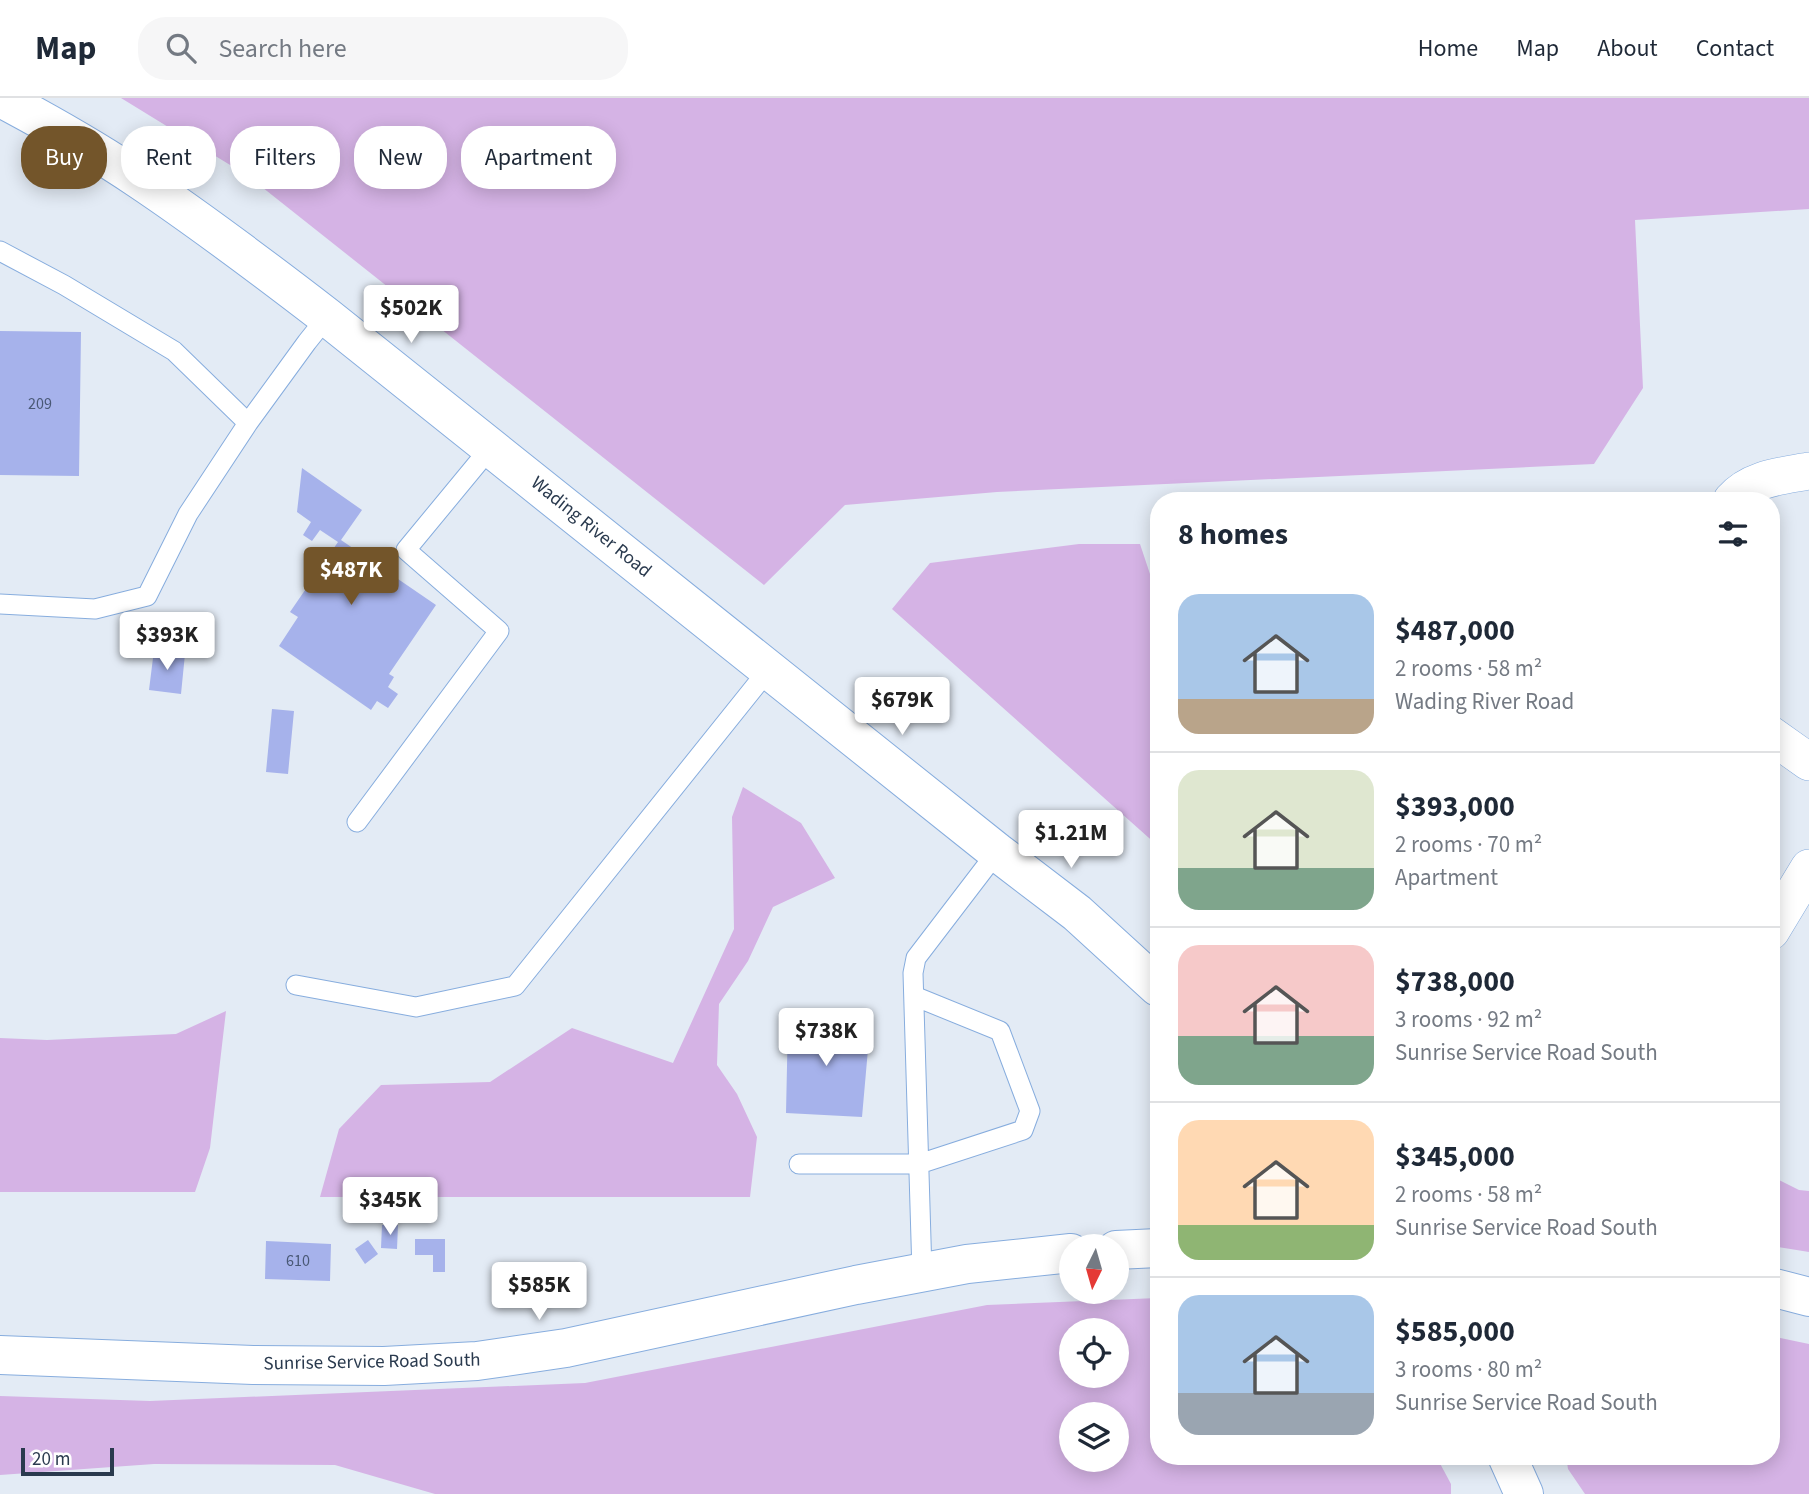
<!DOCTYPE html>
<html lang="en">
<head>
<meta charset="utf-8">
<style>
  body { margin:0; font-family:"Source Sans 3",sans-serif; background:#f6f6f7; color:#1f2937; height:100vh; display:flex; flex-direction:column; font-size:26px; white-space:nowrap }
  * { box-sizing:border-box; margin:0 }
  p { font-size:23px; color:#747a83 }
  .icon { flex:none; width:38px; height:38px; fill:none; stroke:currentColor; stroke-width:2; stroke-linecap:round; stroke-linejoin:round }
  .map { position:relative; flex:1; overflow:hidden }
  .details { position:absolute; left:1150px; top:394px; width:630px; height:973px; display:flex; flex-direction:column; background:#fff; border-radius:28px; box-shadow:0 4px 18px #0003 }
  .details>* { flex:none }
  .top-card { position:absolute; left:21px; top:28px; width:665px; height:63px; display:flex; gap:14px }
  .needle { width:46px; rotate:185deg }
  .tools { position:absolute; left:1059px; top:1136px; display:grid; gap:14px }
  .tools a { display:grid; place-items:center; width:70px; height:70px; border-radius:50%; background:#fff; box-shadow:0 4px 18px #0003; font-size:35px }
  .scale { position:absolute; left:21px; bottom:18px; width:93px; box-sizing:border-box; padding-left:7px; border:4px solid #2a3a4e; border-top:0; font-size:19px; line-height:24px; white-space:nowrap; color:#2a3a4e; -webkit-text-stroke:5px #fff; paint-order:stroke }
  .price { position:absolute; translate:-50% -60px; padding:0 16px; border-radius:7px; background:#fff; color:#222; font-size:23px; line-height:46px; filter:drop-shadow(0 2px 4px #0008) }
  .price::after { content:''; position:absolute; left:50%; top:42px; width:21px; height:16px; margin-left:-10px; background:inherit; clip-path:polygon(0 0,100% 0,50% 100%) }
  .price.active { background:#73552a; color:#fff }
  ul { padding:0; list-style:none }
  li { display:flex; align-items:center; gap:21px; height:175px; padding:0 28px }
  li+li { border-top:2px solid #e0e1e3 }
  li span { display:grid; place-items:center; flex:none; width:196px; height:140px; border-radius:21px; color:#555 }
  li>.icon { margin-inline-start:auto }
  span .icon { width:84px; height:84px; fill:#fffc; stroke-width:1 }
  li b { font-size:30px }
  h2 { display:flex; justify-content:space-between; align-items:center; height:84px; padding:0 28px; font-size:30px }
  .pill { padding:0 24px; border-radius:28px; background:#fff; box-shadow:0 4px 18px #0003; font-size:24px; line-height:63px }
  .pill.active { background:#73552a; color:#fff }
  header { display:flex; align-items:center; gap:42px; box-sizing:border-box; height:98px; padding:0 35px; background:#fff; border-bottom:2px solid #e0e1e3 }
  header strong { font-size:33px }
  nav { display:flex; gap:38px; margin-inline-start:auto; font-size:24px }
  .search { width:490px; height:63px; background:#f6f6f7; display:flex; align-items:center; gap:18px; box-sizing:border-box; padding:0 24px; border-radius:28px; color:#747a83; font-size:26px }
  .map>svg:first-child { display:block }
  .green { fill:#d5b3e5; fill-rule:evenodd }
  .building { fill:#a6b2eb }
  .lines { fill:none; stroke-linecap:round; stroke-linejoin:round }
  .service-casing { stroke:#87adde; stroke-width:21 }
  .minor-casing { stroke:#87adde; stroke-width:38 }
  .tertiary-casing { stroke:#87adde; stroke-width:40 }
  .secondary-casing { stroke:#87adde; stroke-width:40 }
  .service { stroke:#fff; stroke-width:19 }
  .minor { stroke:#fff; stroke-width:37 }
  .tertiary { stroke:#fff; stroke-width:38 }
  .secondary { stroke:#fff; stroke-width:38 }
  .labels { text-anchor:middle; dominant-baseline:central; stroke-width:6; stroke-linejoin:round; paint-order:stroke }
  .number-label { font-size:16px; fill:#495875 }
  .street-label { font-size:19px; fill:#2a3a4e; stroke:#fff }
</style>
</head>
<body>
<header>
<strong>Map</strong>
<div class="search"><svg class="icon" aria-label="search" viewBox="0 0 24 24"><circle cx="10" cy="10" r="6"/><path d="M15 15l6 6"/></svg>Search here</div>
<nav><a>Home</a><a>Map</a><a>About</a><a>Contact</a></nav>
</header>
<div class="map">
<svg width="1809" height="1396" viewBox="0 0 1809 1396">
  <rect width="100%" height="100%" fill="#e3ebf5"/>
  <path class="green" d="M121,0H1809V111L1635,122L1643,290L1594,366L997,394L845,407L764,487L248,78Z
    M1079,446H1140L1158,500V641L1154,659L1158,667V748L892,511L930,465Z
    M743,689L801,725L835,780L773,809L748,863L719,906L717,967L737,996L757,1039L750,1099H320L339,1031L381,987L490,984L572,930L673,965L734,831L732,719Z
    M226,913L210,1050L195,1094H0V940L47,942L176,936Z
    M1771,1078L1799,1092L1809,1093V1154L1771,1148Z
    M1158,1200V1358H1436L1451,1386V1396H435L335,1367L154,1366L0,1377V1298L150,1303L585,1285L987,1207ZM1116,1232V1278H1071V1232ZM1116,1316V1362H1071V1316Z
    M1771,1238L1809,1246V1396H1585L1568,1371L1566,1358H1771Z"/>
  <path class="building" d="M0,233L81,234L79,378L0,377Z
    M302,370L362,412L341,442L436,507L389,576L394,579L388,589L398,596L388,610L377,603L371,612L279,548L298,519L290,514L338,444L320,432L312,443L303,437L311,424L297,414Z
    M154,552L185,556L181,596L149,592Z
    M272,611L294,613L288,676L266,674Z
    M788,922L864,924L863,940H869L862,1019L786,1015Z
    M382,1127H398L397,1151L381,1150Z
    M415,1141H445V1174H433V1157H415Z
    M368,1142L378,1156L365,1166L355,1151Z
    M266,1143L331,1146L330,1183L265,1181Z"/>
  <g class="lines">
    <g class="service-casing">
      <path id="service" d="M0,153L64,187L174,253L248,325
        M0,506L95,511L147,498L188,416L248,325L307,244L327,219
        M357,724L499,533L406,452L491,349
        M296,887L416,909L515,888L769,571
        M799,1066H919L1023,1032L1030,1013L1000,933L914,898
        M922,1175L913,875L916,860L997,754"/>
    </g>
    <g class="minor-casing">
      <path id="minor" d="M1732,402C1751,380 1782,378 1809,373
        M1771,637L1809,664
        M1771,833L1809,770"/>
    </g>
    <g class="tertiary-casing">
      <path id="tertiary" d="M1116,1152L1158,1150
        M1771,1189L1809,1199
        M0,1257L253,1267L384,1268L477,1263L566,1250L856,1187L967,1166L1071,1155"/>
    </g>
    <g class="secondary-casing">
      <path id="secondary" d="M1,0C48,25 96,52 140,82C204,125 266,172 327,219L997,754L1077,815L1158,889
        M1507,1358L1524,1396"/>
    </g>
    <use href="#service" class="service"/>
    <use href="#minor" class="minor"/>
    <use href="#tertiary" class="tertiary"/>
    <use href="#secondary" class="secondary"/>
  </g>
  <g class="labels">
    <g class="number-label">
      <text x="40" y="306">209</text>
      <text x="298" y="1163">610</text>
    </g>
    <g class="street-label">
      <text transform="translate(591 429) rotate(39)">Wading River Road</text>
      <text transform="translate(372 1264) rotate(-1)">Sunrise Service Road South</text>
    </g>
  </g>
</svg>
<div class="tools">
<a><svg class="needle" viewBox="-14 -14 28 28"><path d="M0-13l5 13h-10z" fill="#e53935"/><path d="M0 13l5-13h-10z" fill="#747a83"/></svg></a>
<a><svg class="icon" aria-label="locate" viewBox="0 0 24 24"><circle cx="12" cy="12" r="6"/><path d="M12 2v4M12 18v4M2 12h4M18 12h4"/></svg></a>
<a><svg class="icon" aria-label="layers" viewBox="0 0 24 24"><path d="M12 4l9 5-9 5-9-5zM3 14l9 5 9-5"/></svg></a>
</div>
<div class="scale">20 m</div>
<b class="price" style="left:411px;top:247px">$502K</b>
<b class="price active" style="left:351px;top:509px">$487K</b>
<b class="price" style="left:167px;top:574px">$393K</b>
<b class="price" style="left:902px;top:639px">$679K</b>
<b class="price" style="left:1071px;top:772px">$1.21M</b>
<b class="price" style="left:826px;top:970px">$738K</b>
<b class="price" style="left:390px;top:1139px">$345K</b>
<b class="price" style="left:539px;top:1224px">$585K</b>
<div class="top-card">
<a class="pill active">Buy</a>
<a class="pill">Rent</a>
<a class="pill">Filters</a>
<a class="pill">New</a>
<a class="pill">Apartment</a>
</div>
<section class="details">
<h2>8 homes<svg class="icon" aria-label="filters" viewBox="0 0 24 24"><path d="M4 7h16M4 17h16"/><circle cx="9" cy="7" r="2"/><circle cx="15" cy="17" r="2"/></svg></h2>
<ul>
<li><span style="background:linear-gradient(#a9c7e8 75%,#b9a48a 0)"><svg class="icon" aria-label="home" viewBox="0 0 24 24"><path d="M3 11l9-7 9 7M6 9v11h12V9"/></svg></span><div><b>$487,000</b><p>2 rooms · 58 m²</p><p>Wading River Road</p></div></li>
<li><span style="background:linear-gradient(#dfe7d0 70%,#7fa58c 0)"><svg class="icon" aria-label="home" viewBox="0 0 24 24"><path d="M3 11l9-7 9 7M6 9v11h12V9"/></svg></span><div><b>$393,000</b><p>2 rooms · 70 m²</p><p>Apartment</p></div></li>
<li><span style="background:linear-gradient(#f6c9c9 65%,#7fa58c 0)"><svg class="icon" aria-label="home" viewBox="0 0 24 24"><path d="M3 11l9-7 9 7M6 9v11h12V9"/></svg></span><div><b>$738,000</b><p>3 rooms · 92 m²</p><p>Sunrise Service Road South</p></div></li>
<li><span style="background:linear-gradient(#ffd9b3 75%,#8fb573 0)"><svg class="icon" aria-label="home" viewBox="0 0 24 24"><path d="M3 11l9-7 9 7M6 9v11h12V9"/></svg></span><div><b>$345,000</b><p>2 rooms · 58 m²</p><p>Sunrise Service Road South</p></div></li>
<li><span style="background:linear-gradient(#a9c7e8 70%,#9aa5b1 0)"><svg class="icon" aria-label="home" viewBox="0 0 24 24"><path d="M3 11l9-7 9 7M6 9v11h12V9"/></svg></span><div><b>$585,000</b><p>3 rooms · 80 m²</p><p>Sunrise Service Road South</p></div></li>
</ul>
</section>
</div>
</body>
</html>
